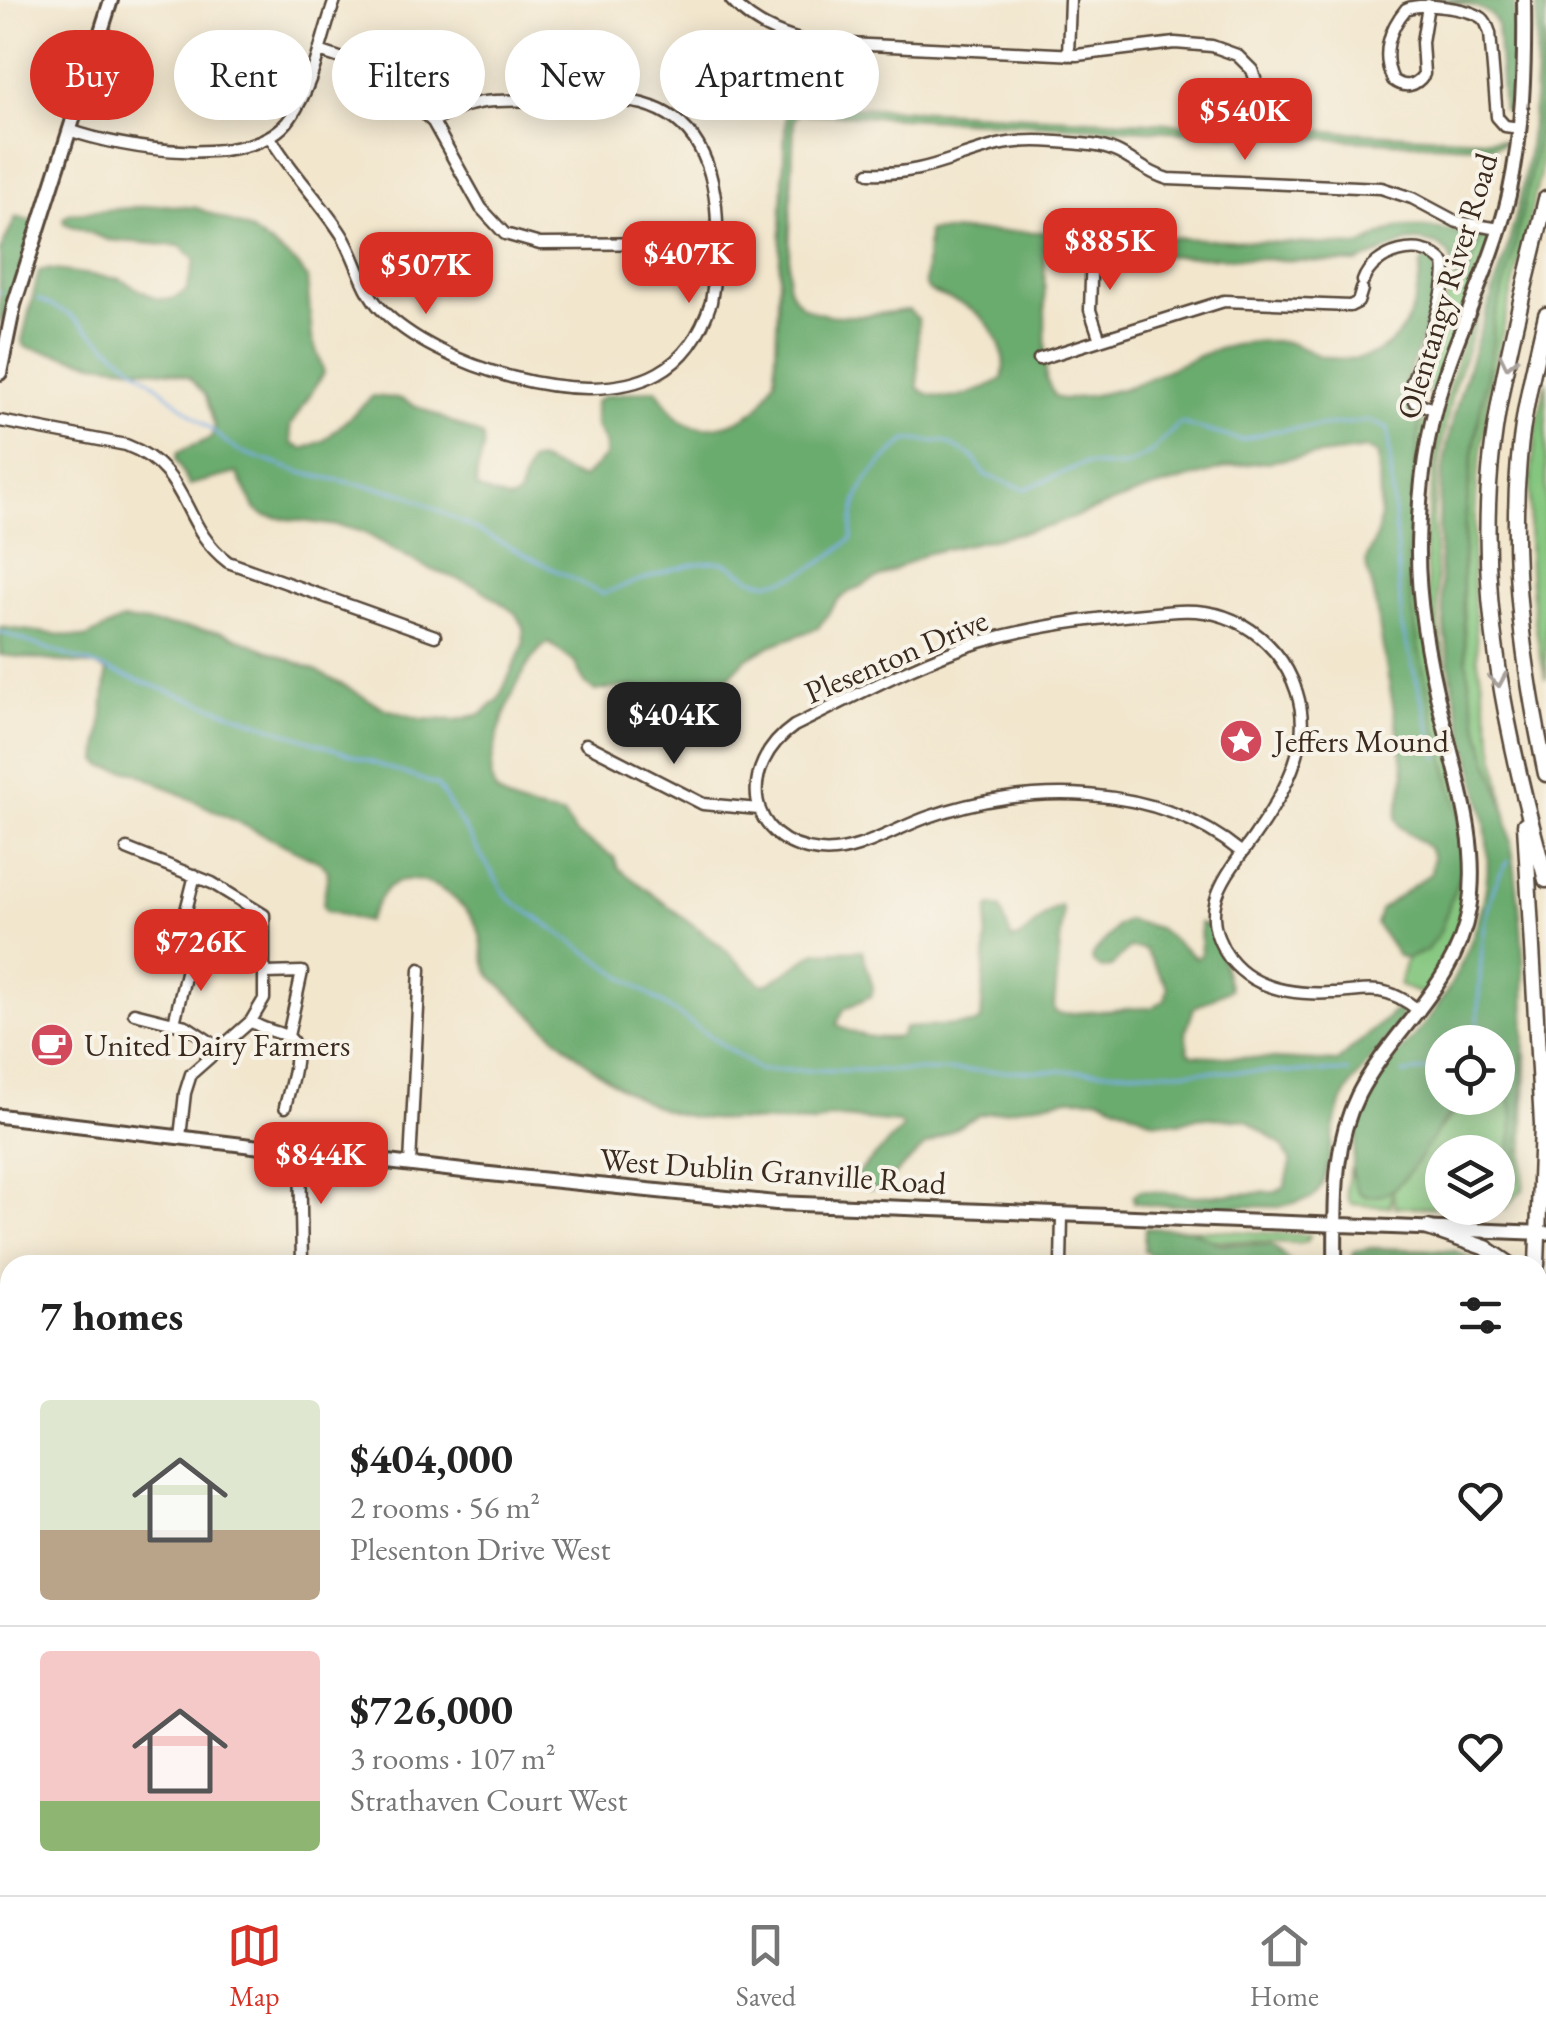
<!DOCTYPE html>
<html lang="en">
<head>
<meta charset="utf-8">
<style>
  body { margin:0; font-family:"EB Garamond",serif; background:#f6f6f6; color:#222; height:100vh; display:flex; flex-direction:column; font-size:38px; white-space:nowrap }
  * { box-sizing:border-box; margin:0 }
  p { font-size:32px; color:#767676 }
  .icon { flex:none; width:55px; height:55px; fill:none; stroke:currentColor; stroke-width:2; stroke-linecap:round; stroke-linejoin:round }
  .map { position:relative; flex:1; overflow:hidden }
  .sheet { position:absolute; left:0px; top:1255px; width:1548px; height:640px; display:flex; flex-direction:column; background:#fff; border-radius:30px 30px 0 0; box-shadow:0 5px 25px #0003 }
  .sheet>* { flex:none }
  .top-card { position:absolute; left:30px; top:30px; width:1000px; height:90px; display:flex; gap:20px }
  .tools { position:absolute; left:1425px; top:1025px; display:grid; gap:20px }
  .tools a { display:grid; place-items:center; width:90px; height:90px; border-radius:50%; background:#fff; box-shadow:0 5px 25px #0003; font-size:50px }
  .price { position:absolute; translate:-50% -85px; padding:0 22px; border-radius:20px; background:#d93025; color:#fff; font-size:32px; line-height:65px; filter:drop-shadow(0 2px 5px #0008) }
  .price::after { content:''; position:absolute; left:50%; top:60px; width:30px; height:22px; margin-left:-15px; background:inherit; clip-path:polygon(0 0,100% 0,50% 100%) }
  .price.active { background:#222; color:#fff }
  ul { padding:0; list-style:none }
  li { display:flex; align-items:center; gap:30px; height:250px; padding:0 40px }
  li+li { border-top:2px solid #e0e0e0 }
  li span { display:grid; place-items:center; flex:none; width:280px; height:200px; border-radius:10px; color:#555 }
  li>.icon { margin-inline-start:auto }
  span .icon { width:120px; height:120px; fill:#fffc; stroke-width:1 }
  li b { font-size:42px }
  h2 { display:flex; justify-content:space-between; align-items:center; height:120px; padding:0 40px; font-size:42px }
  .chip { padding:0 35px; border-radius:45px; background:#fff; box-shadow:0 5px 25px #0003; font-size:35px; line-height:90px }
  .chip.active { background:#d93025; color:#fff }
  .tab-bar { display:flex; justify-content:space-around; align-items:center; height:140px; border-top:2px solid #e0e0e0; background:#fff; font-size:28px; color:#767676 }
  .tab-bar a { display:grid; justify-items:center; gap:5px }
  .tab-bar .active { color:#d93025 }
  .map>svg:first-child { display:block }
  .green { fill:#84c67f; stroke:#60784e; stroke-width:2.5; fill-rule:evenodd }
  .forest { fill:#6bab6e; stroke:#536a46; stroke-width:2.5 }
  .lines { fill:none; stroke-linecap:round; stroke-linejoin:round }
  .stream { stroke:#7dafe9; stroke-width:2.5 }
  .minor-casing { stroke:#564638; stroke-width:15 }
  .major-casing { stroke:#564638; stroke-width:18 }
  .highway-casing { stroke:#564638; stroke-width:19 }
  .minor { stroke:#fff; stroke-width:10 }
  .major { stroke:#fff; stroke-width:12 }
  .highway { stroke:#fff; stroke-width:14 }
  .oneway { stroke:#a79f9a }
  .labels { text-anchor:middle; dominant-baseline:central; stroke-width:8; stroke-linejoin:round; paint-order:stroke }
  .street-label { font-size:32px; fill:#3b2a1e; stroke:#f7f3e8 }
  .poi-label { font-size:32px; fill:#3b2a1e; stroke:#f7f3e8; text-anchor:start }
</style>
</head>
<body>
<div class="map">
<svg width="1546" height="1895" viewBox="0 0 1546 1895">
  <rect width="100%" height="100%" fill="#f7f3e8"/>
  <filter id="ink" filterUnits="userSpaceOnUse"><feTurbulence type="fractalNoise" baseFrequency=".01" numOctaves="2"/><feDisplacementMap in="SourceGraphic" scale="20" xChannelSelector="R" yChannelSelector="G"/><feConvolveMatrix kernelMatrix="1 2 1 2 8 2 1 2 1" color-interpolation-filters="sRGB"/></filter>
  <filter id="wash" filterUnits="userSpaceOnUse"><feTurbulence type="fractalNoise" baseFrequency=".0048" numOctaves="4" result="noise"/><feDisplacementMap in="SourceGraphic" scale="40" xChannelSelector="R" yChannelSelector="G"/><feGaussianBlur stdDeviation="2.25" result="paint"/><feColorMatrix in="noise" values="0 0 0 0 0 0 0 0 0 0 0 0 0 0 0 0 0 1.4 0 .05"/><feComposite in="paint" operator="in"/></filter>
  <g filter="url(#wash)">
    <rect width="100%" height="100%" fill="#f2e6cd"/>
    <path class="green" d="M1546,34V127L1540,172L1490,384L1477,480L1472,566L1478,661L1506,814C1492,770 1476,726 1469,680C1453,567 1472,454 1493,343L1494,320L1512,262L1535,156Z
      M1483,233L1488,236L1489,245L1434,389L1421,395L1415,387L1455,276L1460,282L1468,277Z
      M1490,281L1452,393L1441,449L1433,515L1439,625L1453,716L1464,749L1467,773L1431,636L1425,542L1440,416L1461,347Z
      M1546,381V680C1523,584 1524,477 1546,381Z
      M1418,415L1423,418L1426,432C1422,466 1411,512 1415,545C1425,653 1464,759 1467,868C1468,909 1454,967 1422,994L1399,986L1406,959L1426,951L1464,863L1460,822L1419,649L1408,577V535L1420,425Z
      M1526,1053L1523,1189L1506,1208L1395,1207L1392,1192L1390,1207L1351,1204C1342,1191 1349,1180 1351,1167L1352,1176L1392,1191C1418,1159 1439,1124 1470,1098H1498V1087C1526,1103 1507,1156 1504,1183L1509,1188L1516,1181ZM1442,1152H1498V1208H1442Z
      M1190,1229L1310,1235L1308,1240L1301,1243L1212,1240Z"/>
    <path class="forest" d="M1432,0H1515L1510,111L1503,110L1497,24C1488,2 1454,4 1432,0Z
      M1537,0H1546L1541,114L1535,156L1512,262L1494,320L1493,343C1476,429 1460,517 1463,605C1464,647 1469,692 1480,733C1488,762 1501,790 1507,820C1530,941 1528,1059 1516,1181L1508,1188L1504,1183C1507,1156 1526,1102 1498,1087V1042H1442V1098H1470C1463,1104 1454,1110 1447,1117C1430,1137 1411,1182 1386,1193C1330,1216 1360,1124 1367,1103C1379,1068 1407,1047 1429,1018C1453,987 1474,941 1483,903C1500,830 1467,759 1454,689C1444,637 1440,583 1439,531C1437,430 1480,341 1508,246C1532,165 1538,84 1537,0Z
      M795,104L1501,140L1505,143L1493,147L800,113L794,118L788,283C799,332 873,313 909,310L918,319V388C943,408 977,393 1002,379C1009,355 994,325 973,310C961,302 943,297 929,291L925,284L928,231L1044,232L1358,246C1371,242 1382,233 1394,229C1413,223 1464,231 1481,239L1468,277L1460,282L1448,253L1438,245L1419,241L1407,242L1357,263L1152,255C1124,239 1074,235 1044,247L1046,379L1055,397L1065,400C1087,395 1112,394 1133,385C1168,371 1202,350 1240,344C1253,341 1273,340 1286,342C1298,344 1309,353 1321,356C1390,372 1417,323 1421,264L1426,258L1434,262C1441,304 1418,345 1405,384C1404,406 1415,406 1420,425L1408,535V577L1419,649L1460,822L1464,863L1440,932L1426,951L1406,959L1398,956L1376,924L1380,910L1431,873L1433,858L1429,848L1400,827L1396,818L1405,774L1372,585C1359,551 1372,558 1378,530C1383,510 1378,476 1378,454L1367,449L1233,466L1142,492L1051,526L928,553L848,593L837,601L818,628L770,646L746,659L722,684L681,701L667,726V700C651,683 616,687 595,691L586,685L574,662L549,643C522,654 483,758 493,785C500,806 544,812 563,815L576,834L614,857L618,868L721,946L761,984H768L816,952L862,950L873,987L871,996L844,1009L837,1024C852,1036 881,1040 900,1037L905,1028L975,1024L981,1021L988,911L991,906L1000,908L1012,940C1031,935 1039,913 1061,906L1063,912L1054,1007L1055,1012L1063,1014L1153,1007L1165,1000L1168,987L1144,949L1129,948L1111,967L1102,969L1093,963L1092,956L1118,925L1128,920L1158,928L1196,958L1201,955L1200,923L1213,927L1230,989L1194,1008L1186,1031L1188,1051L1193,1055L1337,1062L1396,1010L1403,1012C1394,1040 1355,1071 1342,1102C1329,1131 1334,1174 1313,1198L1279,1207L1149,1205L1134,1202L1133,1196L1140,1190L1197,1196L1276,1192L1285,1186L1291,1163L1282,1145L1246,1120L1196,1117L1179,1123L1154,1121L1101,1098H1069L979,1115L924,1147L881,1188L869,1190L857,1182V1174L903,1128L899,1123L831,1117L814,1123C772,1121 722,1123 682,1115C615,1102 539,1020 490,975C480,957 485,946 478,929C467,901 417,863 388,888C379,895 373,912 367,922L326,911L323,905L328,871L321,863L135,772L105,767L98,761L107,671L96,666L0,655V627L85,638L122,620L223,632L317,671L386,709L421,719L456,720L482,714L498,700L524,644L523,627L515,613L477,586L427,568L363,532L345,527L266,516L256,510L237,473L189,485L176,459L178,452L210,439L215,428L206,396L189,377L171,372L95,363L25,347L22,341L39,271L47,269L120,279L157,299H172L186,291L195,260L180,246L108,240L64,223L63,217L71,213L165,205L197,208L249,229L297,264L307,278L312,338L324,373L290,426L292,444L303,449L325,440L373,396L401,399L482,436C488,454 471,472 478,489L510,501L518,496L529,462L538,460L582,479L605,457V443L595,425V402L605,396L656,389C663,399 671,412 680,420C699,435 736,425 754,411C764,404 769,389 775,378L786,108Z
      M16,217L35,221L6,315L0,323V251Z
      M1145,1228L1190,1229L1218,1243L1272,1245L1294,1265H1201L1198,1256L1150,1255L1144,1251Z
      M1372,1248L1455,1251L1485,1265H1442L1395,1257L1351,1258L1354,1251Z
      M1538,1333L1546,1348V1594L1541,1596L1538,1603Z
      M532,1885H799L1070,1895H531Z"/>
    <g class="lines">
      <path class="stream" d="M0,292H1
        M38,299L70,315L236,450L302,473L404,493L602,594C628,585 696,557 722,562C734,565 745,577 756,580C787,590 831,558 852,538C852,489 871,471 907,440L945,442L972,456L985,475L1025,489L1083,464L1124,467L1152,452L1180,423L1240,440L1273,431L1370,421L1388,429L1402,628L1438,758
        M0,632L437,785L508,898L759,1070L1349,1072
        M1477,1042C1480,994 1477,897 1509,861
        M1403,1074L1442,1067"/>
    </g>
  </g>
  <g filter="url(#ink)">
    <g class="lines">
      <g class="minor-casing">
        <path id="minor" d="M731,0C751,23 778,35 807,42L1077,55L1175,43L1212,46L1237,55L1252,70L1256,81V129
          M1428,5L1422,42L1424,74C1416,86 1405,89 1393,80C1381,55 1389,29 1406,9C1421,2 1468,8 1482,18C1487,22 1487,26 1490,33L1497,117L1505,126L1520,128
          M319,51L346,60L394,85L433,122L481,208L505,234L540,244L715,243
          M1068,55L1070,0
          M69,130C122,149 254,172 291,117C315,82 321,38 335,0
          M270,137C291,172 320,201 342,235C357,259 361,288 381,309C435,366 585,413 658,373C686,358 702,331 711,302C722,233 728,127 643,104C614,97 580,101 551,101C506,101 471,95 433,122
          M869,173C924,175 948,158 998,145C1026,138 1063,142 1091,145C1127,149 1137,170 1168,179L1381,188L1412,198L1457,222L1500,229
          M1092,250L1090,310L1100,340
          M1363,281C1373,252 1423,237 1444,263C1450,291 1420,359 1410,387L1414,401L1435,410
          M1039,359L1224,301L1350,306L1358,302L1362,289
          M0,421L126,445C192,470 179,525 228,562L435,636
          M586,744L703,804L759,809
          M127,849L212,883L264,915V999L251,1021L191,1074L185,1093L180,1137
          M1241,852C1156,782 1027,782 928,817C896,828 855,855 820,851C745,843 737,766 794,726C854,697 916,662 980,642C1034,626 1089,619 1144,614C1164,612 1185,609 1205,612C1233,616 1257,631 1275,652C1294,675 1305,707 1301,736C1296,773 1274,808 1253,838C1225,877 1194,910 1230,959C1254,990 1297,995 1333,993C1348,993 1364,989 1379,991C1394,993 1407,1001 1419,1011
          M176,950L195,875
          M266,973L302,972L288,1036
          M134,1013L186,1026L218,1047
          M251,1021C263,1031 276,1030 288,1037C305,1046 288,1092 285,1107
          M174,1023L190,956
          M300,1151L302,1265
          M410,1164L420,969
          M1061,1265L1062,1216
          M0,1448H10
          M0,1805H10
          M1538,1815L1546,1817
          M154,1885L156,1895
          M508,1895L509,1885"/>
      </g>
      <g class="major-casing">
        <path id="major" d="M0,373L14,305L111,0
          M0,1116L480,1173L776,1203L1546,1233
          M1335,1265C1336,1207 1331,1149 1358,1095C1392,1029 1456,986 1469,909C1480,843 1457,779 1442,716C1428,660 1417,602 1418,544C1419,485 1428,422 1448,366C1468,309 1495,255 1509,195C1523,131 1525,65 1524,0
          M1307,1895L1308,1885"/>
      </g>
      <g class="highway-casing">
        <path id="highway" d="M1546,199C1526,283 1502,367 1492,452C1475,600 1508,739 1546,880
          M1546,315C1535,362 1523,411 1519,459C1509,566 1524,670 1546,774
          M1525,824L1542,1124L1537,1265
          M1428,1228L1486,1248L1511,1265
          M1538,1277L1540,1295"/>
      </g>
      <use href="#minor" class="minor"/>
      <use href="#major" class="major"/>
      <use href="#highway" class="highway"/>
    </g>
    <defs><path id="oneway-chevron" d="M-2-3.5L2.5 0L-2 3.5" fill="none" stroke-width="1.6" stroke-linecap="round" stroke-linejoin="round" transform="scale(2.5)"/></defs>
    <g class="oneway">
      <use href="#oneway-chevron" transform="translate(1508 362) rotate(102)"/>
      <use href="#oneway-chevron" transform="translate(1498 680) rotate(80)"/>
    </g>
  </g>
  <defs>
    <g id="sight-disc" transform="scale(2.25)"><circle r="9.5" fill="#d1495b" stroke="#f7f3e8"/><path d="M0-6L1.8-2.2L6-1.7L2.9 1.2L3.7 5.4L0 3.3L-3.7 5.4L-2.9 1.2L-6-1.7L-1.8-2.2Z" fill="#fff"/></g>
    <g id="cafe-disc" transform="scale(2.25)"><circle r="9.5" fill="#d1495b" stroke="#f7f3e8"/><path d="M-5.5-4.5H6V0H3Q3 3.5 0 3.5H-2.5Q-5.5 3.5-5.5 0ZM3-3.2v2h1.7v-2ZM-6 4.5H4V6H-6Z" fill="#fff"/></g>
  </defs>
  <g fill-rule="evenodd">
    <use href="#sight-disc" x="1241" y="741"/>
    <use href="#cafe-disc" x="52" y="1045"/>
  </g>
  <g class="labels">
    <g class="street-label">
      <text transform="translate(1447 286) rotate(-73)">Olentangy River Road</text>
      <text transform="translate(896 656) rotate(-23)">Plesenton Drive</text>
      <text transform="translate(773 1171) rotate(4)">West Dublin Granville Road</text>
    </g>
    <g class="poi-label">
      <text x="1274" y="741">Jeffers Mound</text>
      <text x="84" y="1045">United Dairy Farmers</text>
    </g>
  </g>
</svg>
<div class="tools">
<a><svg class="icon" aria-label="locate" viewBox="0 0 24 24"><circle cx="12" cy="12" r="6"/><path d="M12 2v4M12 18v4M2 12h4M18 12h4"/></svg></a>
<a><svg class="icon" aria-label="layers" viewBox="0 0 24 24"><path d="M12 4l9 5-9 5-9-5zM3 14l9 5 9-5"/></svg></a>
</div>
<b class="price" style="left:1245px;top:163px">$540K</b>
<b class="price" style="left:1110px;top:293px">$885K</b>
<b class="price" style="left:689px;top:306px">$407K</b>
<b class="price" style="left:426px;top:317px">$507K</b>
<b class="price active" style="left:674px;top:767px">$404K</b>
<b class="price" style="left:201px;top:994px">$726K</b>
<b class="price" style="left:321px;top:1207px">$844K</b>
<div class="top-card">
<a class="chip active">Buy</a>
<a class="chip">Rent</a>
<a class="chip">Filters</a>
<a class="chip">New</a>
<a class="chip">Apartment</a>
</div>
<section class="sheet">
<h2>7 homes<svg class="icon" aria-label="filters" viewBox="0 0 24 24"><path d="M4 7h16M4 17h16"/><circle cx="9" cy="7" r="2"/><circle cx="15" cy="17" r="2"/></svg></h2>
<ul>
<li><span style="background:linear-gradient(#dfe7d0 65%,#b9a48a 0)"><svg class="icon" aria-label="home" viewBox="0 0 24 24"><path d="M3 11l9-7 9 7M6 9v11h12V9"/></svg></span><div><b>$404,000</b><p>2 rooms · 56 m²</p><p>Plesenton Drive West</p></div><svg class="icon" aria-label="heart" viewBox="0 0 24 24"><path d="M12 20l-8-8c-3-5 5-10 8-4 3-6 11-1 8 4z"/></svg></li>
<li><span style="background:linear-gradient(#f6c9c9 75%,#8fb573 0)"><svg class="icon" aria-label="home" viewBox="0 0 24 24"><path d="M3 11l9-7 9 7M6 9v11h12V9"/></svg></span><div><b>$726,000</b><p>3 rooms · 107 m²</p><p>Strathaven Court West</p></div><svg class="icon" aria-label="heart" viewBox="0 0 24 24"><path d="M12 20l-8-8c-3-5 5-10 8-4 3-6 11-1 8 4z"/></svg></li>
</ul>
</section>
</div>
<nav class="tab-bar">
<a class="active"><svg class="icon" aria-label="map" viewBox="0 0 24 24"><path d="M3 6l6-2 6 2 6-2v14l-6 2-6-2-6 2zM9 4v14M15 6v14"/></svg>Map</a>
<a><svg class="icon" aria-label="saved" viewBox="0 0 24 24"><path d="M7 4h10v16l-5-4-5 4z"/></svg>Saved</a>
<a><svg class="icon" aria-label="home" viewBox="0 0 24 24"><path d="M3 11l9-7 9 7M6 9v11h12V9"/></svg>Home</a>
</nav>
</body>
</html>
